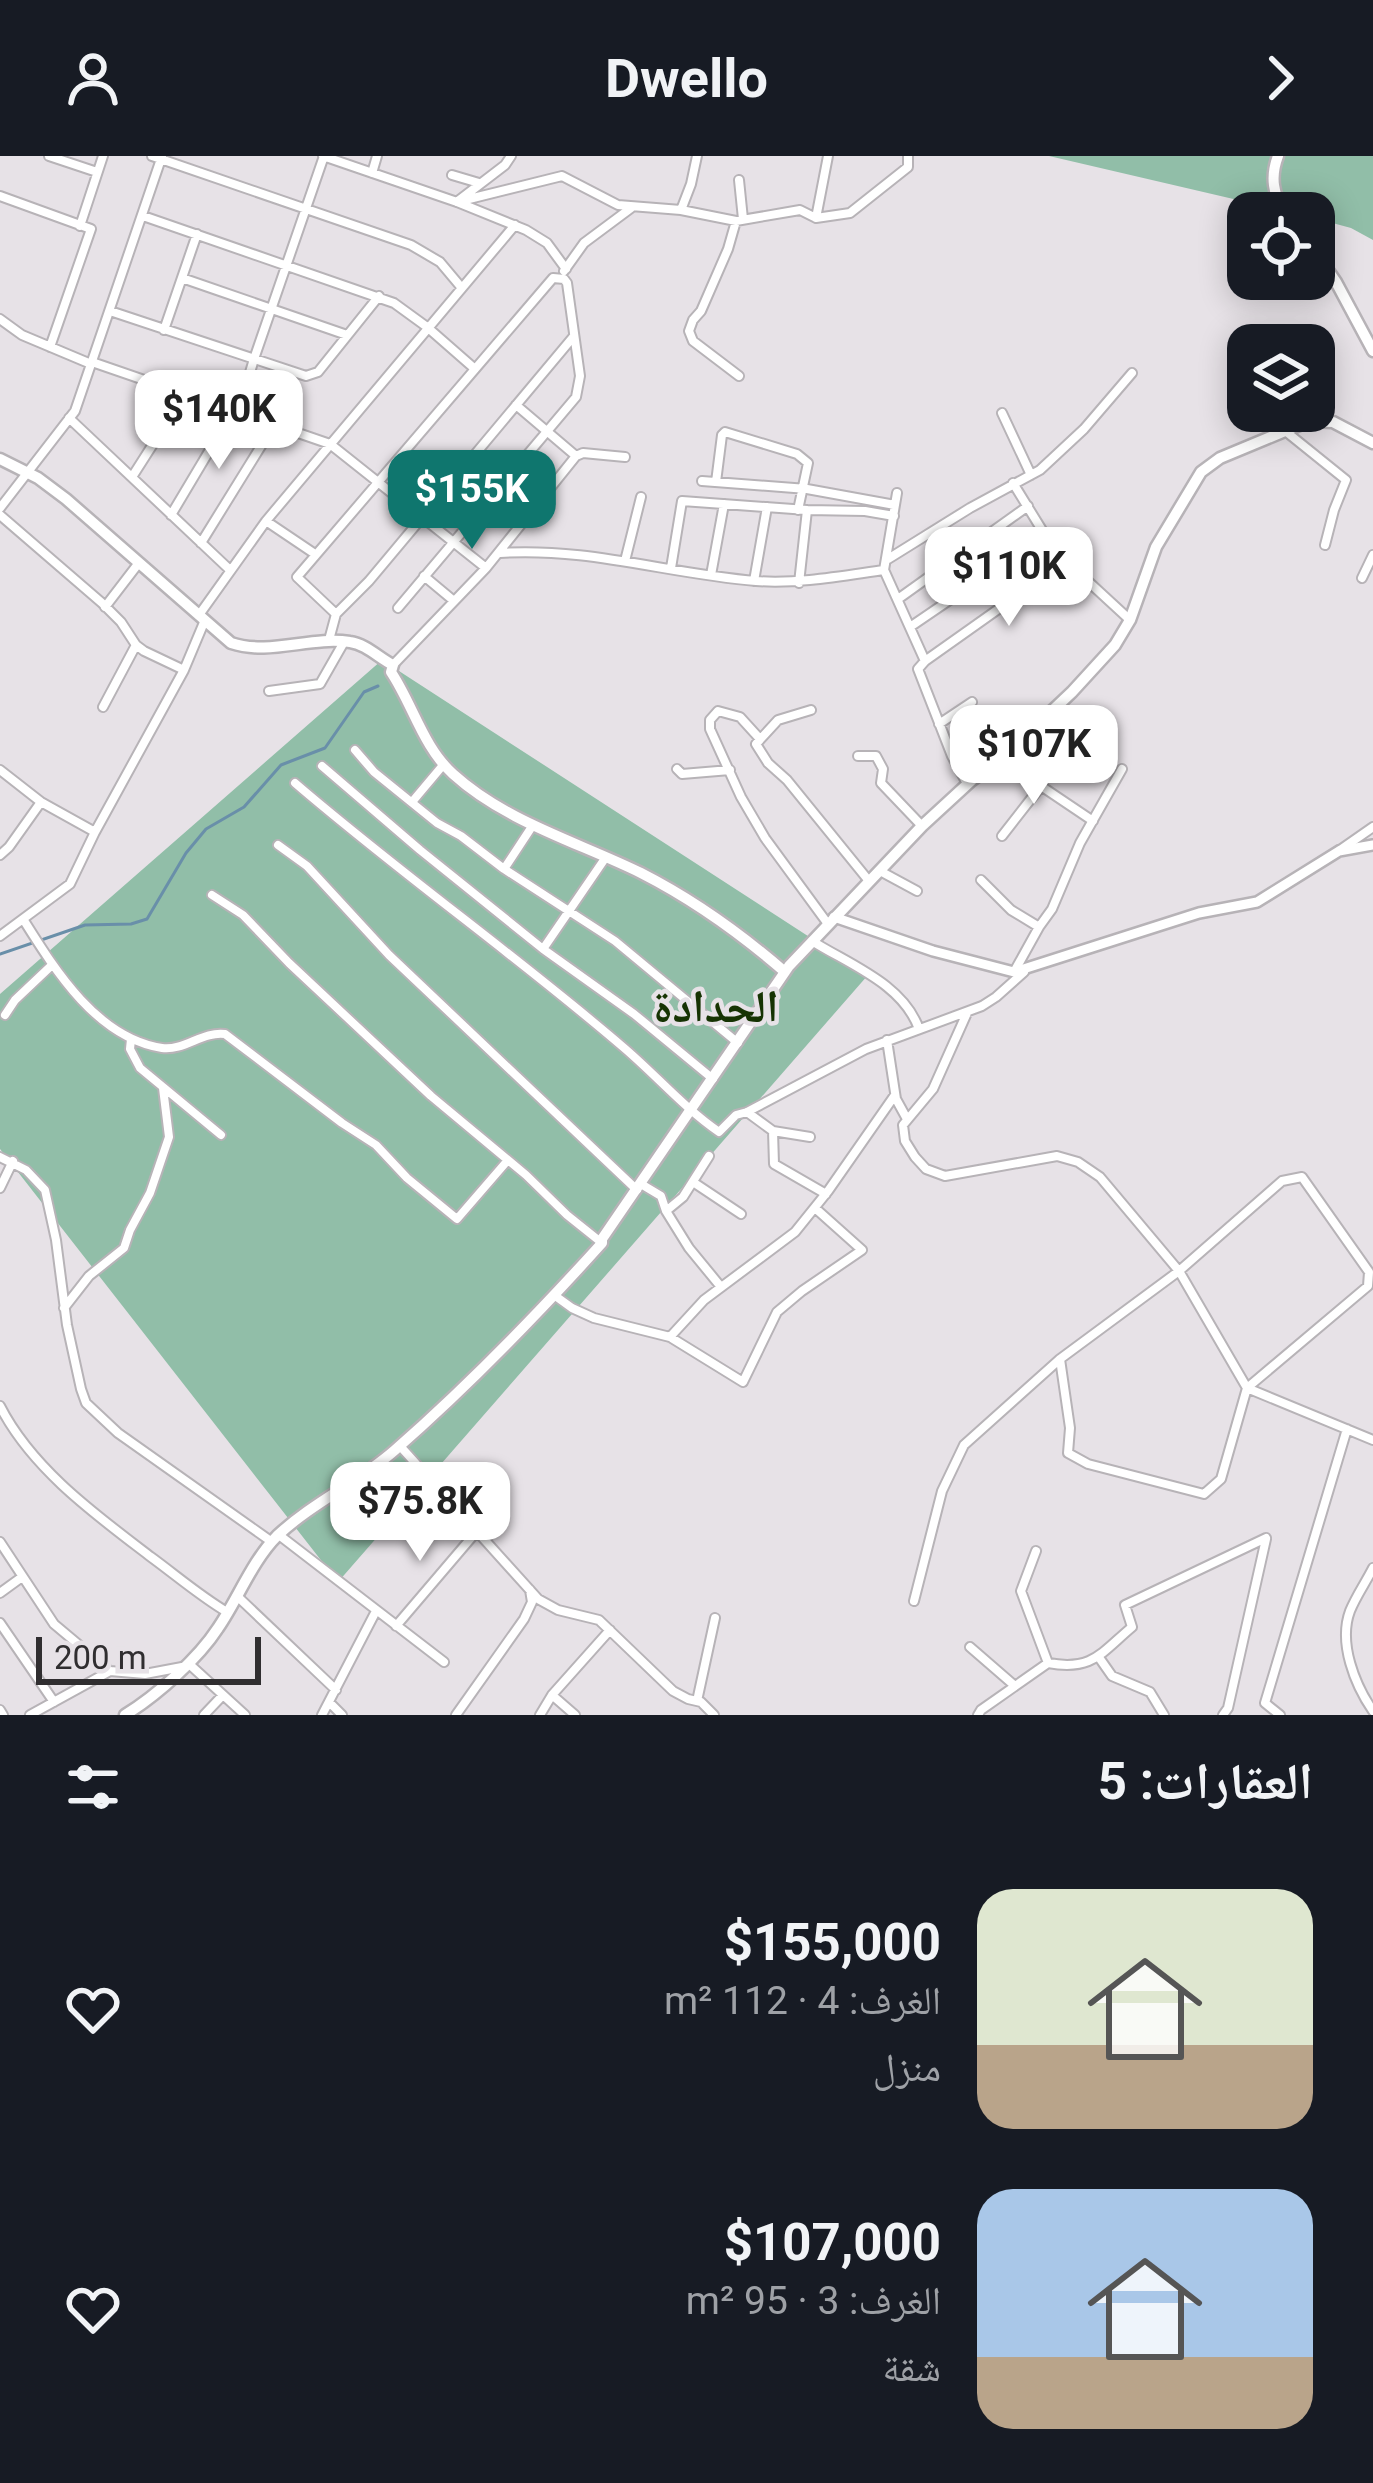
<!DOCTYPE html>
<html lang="ar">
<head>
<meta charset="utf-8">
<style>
  body { margin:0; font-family:Roboto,"Noto Naskh Arabic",sans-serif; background:#20242c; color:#f1f3f6; direction:rtl; height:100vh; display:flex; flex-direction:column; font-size:45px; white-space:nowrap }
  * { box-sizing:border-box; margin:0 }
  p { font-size:39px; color:#9ea1a6 }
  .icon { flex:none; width:66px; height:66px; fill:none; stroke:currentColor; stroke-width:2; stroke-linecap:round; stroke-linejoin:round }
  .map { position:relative; height:1559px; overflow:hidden; direction:ltr }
  .panel { display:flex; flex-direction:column; background:#171b24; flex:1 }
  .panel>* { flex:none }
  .tools { position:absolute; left:1227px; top:36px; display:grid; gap:24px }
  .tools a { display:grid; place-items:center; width:108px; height:108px; border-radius:24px; background:#171b24; box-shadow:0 6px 30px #0003; font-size:60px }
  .scale { position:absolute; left:36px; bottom:30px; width:225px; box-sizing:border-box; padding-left:12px; border:6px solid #302e30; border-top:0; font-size:33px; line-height:42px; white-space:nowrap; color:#302e30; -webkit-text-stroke:9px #e7e2e7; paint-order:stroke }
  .price { position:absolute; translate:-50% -102px; padding:0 27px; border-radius:24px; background:#fff; color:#222; font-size:39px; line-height:78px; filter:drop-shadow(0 3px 6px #0008) }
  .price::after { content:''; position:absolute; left:50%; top:72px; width:36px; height:27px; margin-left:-18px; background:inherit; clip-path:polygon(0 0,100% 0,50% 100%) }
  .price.selected { background:#0f766e; color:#fff }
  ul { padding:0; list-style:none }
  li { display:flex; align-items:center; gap:36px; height:300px; padding:0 60px }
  li span { display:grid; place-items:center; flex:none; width:336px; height:240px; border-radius:36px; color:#555 }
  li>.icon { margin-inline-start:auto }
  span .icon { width:144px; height:144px; fill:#fffc; stroke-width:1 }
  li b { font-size:51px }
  h2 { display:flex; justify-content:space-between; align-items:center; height:144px; padding:0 60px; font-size:51px }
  header { display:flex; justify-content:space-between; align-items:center; height:156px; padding:0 60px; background:#171b24; font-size:54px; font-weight:700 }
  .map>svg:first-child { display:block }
  .forest { fill:#91bea8 }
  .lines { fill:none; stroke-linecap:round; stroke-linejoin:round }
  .stream { stroke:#698fa9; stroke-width:3 }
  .minor-casing { stroke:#b7b3b7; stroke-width:12 }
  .tertiary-casing { stroke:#b7b3b7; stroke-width:14 }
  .secondary-casing { stroke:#b7b3b7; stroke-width:15 }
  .minor { stroke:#fff; stroke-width:8 }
  .tertiary { stroke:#fff; stroke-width:9 }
  .secondary { stroke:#fff; stroke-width:10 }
  .labels { text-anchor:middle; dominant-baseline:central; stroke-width:9; stroke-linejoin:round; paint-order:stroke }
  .neighbourhood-label { font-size:45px; font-weight:bold; fill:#163303; stroke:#e7e2e7 }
</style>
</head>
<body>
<header><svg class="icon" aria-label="forward" viewBox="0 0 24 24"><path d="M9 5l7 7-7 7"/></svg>Dwello<svg class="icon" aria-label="person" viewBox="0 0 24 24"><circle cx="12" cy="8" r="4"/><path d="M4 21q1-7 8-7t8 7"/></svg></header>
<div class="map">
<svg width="1373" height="1559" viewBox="0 0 1373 1559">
  <rect width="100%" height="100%" fill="#e7e2e7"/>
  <path class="forest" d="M1049,0H1373V84L1351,72L1314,62V57H1293Z
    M382,504L868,819L338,1426L0,993V838Z"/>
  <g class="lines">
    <path class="stream" d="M0,798L85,769L131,768L147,763L186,697L206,673L244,651L281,609L325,592L364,536L378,530"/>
    <g class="minor-casing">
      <path id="minor" d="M49,0L97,16
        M152,0L411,89L440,106L461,131
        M323,0L457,46L526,74L547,87L566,113
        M372,17L377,0
        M452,19L479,27
        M739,24L743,63
        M0,40L91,73L50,191
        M458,45L505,9L511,0
        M457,46L562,20L618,49L681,54L736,65L800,54L816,62L850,57L908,11V0
        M681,54L691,28L697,0
        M143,60L394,147L427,171L475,213
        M816,62L828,0
        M736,65L728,93L701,155L693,164L689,175L693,185L739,220
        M80,70L103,0
        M564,115L584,87L631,52
        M182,122L347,179
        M110,155L306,220L318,216L379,140
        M0,163L22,179L91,208
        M164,174L197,78
        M92,206L330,288L486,412
        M516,249L576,300
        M238,257L254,203L324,0
        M1002,257L1031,319
        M69,262L230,414
        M1284,274L1346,324L1334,354L1325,389
        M132,321L185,238
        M702,325L807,333L895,349
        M716,326L722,279L725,276L797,298L808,307L798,354
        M1013,327L1045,379L1066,405L1130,464
        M897,337L884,414L925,505L918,513L952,600L965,624H970
        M0,352L75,255L162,0
        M0,359L102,447L121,466L136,489L144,495L184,514
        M171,359L233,255
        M266,365L315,398
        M201,387L274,269
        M500,397C587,391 669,418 756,425C799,428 841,420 884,414
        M888,403L970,352L1040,314L1084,273L1132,217
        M625,405L641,341
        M671,412L682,345L807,354L865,355L894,360
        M711,419L724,348
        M424,420L454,445
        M1362,422L1373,399
        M754,425L767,351
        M799,427L807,354
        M898,443L1028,350
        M105,451L138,408
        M336,458L297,421L553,122L564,123L567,127L580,220L576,241L398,452
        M199,459L266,365L515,69
        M910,471L1045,379
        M329,484L336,458L369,425L574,180
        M925,505L1066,405
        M393,509L486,412L576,300L583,297L625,301
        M269,535L320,528L344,486
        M103,551L136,489
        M811,554L778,564L756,588L768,607L787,624L869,725
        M939,568L972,546
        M760,583L740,561L718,555L710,564V573L741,641L765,682L828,768
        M355,594L374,616L437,667L461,680L504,713L615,785L738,887
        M858,600H876L883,613L881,627L922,670
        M999,605L1021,621L1041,630L1093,665
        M322,610L420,694L543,793L634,858L713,923
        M677,613L682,618L730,614
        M0,614L41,646L95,676
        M295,627C402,719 517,800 623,891C656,919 683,951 719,976L736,959L747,956L866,893L982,850L996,841L1024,816
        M412,646L444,608
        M1002,680L1041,630
        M278,689L307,710L389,799L637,1034
        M1340,694L1373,671
        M0,699L9,691L41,646
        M504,713L533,669
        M880,715L917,735
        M981,724L1011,754L1039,771
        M212,739L243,759L289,807L431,940L526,1019L567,1059L602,1087
        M23,763C55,814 97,882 162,892C184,895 203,875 225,878L342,967L376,989L407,1022L457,1063L508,1004
        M0,780L70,728L95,676L184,514L205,464
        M812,785C850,809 903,828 919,873
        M543,793L606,701
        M1014,816L1039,771L1052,753L1080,687L1122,613
        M967,857L933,933L903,969L905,985L915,1001L926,1013L945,1020L1057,1000L1078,1006L1100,1021L1179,1115L1247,1232L1373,1284
        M5,859L15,844L52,809
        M131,883L130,893L140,912L221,979
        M887,884L896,943L907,963
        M747,956L773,975L774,1008L826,1038
        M773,975L810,981
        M0,1001L26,1014L45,1034L56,1084L67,1169L81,1233L86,1247L118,1277L272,1386
        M693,1026L741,1058
        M641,1028L661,1040L666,1055L689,1092L721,1131
        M0,1032L13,1005
        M666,1055L683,1041L709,1000
        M554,1139L572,1152L594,1162L670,1181L743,1226L777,1156L802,1135L862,1094L815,1052
        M64,1152L89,1120L124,1092L130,1074L150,1037L169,981L163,932
        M670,1181L704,1144L795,1076L828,1035L895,939
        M0,1250C32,1313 96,1359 151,1401C177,1420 200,1440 227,1456
        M400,1290L538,1443L558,1454L599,1464L673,1535L688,1543L701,1546L714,1559
        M279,1379L444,1506
        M0,1386L54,1468L110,1515L145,1518L182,1511
        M1036,1395L1021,1435L1048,1507
        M1373,1412C1366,1426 1356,1440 1350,1455C1338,1487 1355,1529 1373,1555
        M0,1437L22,1421
        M237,1440L336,1534
        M914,1445L942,1335L964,1289L1060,1203L1179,1115L1282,1025L1302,1021L1369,1116L1368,1130L1247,1232L1221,1323L1204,1338L1088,1308L1068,1297L1070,1272L1060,1203
        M0,1467L54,1546
        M396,1470L477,1375
        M970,1491L1015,1530
        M1098,1500L1112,1520L1150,1536L1164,1559
        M188,1507L245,1559
        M552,1539L575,1559
        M697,1545L715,1462
        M329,1546L342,1559
        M0,1554L3,1559
        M30,1559L110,1515
        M204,1559L223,1539
        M322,1559L376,1455
        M456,1559L524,1463L532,1446L530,1434
        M540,1559L552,1539L610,1474
        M978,1559L981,1554L1048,1507C1092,1515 1100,1498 1132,1471L1125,1449L1266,1382
        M1223,1559L1228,1552L1266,1383
        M1280,1559L1265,1547L1347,1273"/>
    </g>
    <g class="tertiary-casing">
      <path id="tertiary" d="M834,761L933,795L1014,816L1199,757L1257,746L1339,695L1373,689"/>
    </g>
    <g class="secondary-casing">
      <path id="secondary" d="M1278,0C1270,21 1273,38 1285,57
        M1314,94L1336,126L1373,195
        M0,303L38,322L66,343L231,487C270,500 310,480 350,486C366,488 379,502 393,509L391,516C413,549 423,591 453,618C506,666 578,686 641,717C694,744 740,777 785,816
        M125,1559C156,1540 198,1503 218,1472C238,1443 252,1405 277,1380C313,1346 359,1326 395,1294C468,1230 537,1159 602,1087V1083L789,810L922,670L972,624L999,605L1072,536L1115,489L1130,464L1156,391L1201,316L1220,302L1309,265L1333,266L1373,287"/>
    </g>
    <use href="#minor" class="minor"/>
    <use href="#tertiary" class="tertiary"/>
    <use href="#secondary" class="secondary"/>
  </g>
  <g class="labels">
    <g class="neighbourhood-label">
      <text x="716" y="850">الحدادة</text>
    </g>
  </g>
</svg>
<div class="tools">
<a><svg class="icon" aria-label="locate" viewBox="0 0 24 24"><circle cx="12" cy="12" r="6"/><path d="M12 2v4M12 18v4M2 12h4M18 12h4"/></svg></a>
<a><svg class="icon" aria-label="layers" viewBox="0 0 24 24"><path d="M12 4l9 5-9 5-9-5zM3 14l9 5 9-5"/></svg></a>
</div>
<div class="scale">200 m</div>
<b class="price" style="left:219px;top:316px">$140K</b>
<b class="price selected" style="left:472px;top:396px">$155K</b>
<b class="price" style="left:1009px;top:473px">$110K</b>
<b class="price" style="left:1034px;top:651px">$107K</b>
<b class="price" style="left:420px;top:1408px">$75.8K</b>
</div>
<section class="panel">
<h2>العقارات: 5<svg class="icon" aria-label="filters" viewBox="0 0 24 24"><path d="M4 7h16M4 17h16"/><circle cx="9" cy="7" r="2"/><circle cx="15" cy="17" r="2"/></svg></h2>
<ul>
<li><span style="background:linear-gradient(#dfe7d0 65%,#b9a48a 0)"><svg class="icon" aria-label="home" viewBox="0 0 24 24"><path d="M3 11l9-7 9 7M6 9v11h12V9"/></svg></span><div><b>$155,000</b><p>الغرف: 4 · 112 m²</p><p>منزل</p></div><svg class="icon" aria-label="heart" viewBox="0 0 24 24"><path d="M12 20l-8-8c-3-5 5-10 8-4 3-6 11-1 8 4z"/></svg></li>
<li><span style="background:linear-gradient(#a9c7e8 70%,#b9a48a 0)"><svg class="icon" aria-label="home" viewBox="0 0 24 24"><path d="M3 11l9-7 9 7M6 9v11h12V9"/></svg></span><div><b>$107,000</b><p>الغرف: 3 · 95 m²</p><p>شقة</p></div><svg class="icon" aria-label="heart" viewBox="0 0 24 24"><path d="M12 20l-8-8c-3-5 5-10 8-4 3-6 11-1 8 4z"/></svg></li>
</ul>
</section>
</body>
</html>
